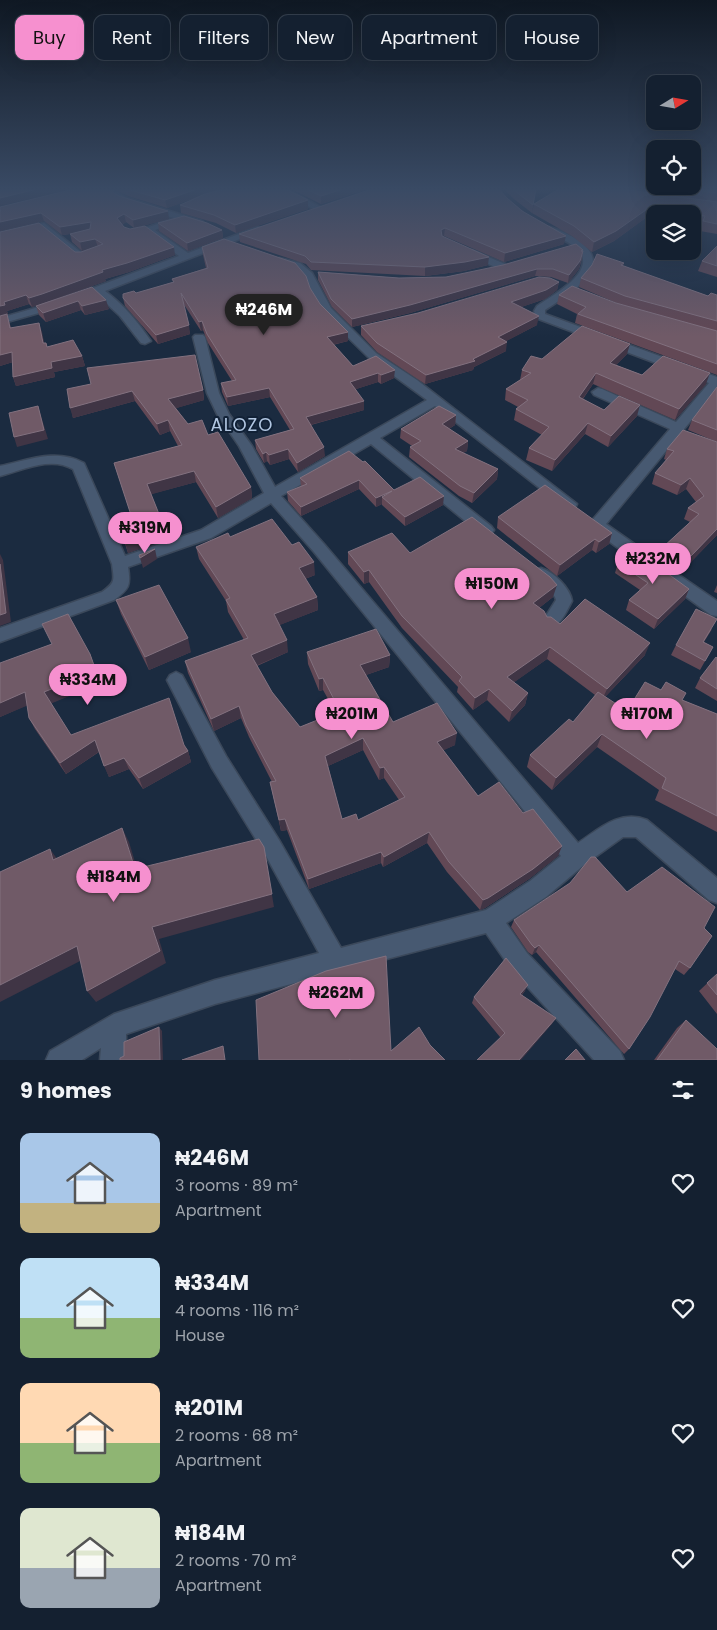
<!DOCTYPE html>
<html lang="en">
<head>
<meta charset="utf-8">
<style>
  body { margin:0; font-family:Poppins,sans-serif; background:#1d2838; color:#f1f3f6; height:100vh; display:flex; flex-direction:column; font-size:19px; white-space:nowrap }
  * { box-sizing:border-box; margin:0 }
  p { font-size:16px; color:#9da3ab }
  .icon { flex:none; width:28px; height:28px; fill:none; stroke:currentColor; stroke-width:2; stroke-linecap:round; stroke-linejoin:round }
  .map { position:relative; height:1060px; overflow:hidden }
  .panel { display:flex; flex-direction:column; background:#142030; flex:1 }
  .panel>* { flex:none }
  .banner { position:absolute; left:15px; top:15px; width:688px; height:45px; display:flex; gap:10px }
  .needle { width:32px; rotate:79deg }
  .tools { position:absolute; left:646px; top:75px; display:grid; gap:10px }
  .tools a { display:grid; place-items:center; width:55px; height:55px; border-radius:10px; background:#142030; box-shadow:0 5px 20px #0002,0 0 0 1px #333e4c; font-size:25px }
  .price { position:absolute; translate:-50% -42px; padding:0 11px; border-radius:18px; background:#f690cf; color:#111; font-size:16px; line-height:32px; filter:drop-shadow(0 1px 2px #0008) }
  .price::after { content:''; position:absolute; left:50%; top:30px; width:15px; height:11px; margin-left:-8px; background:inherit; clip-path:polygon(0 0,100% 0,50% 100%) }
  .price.current { background:#222; color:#fff }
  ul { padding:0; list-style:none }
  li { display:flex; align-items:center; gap:15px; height:125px; padding:0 20px }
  li span { display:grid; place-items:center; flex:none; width:140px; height:100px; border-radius:10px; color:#555 }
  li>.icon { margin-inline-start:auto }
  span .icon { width:60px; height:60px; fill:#fffc; stroke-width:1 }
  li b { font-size:21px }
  h2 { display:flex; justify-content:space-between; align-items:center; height:60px; padding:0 20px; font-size:21px }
  .chip { padding:0 18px; border-radius:10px; background:#142030; box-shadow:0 5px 20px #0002,0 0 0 1px #333e4c; font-size:18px; line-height:45px }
  .chip.current { background:#f690cf; color:#111 }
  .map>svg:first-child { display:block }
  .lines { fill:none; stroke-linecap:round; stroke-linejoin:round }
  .street-casing { stroke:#3b485a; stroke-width:3 }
  .street { fill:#475971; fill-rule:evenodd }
  .wall { fill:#624855; fill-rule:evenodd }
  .shaded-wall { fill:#403545 }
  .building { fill:#705a67; stroke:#82717f; fill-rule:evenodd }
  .labels { text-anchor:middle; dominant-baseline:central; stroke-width:4; stroke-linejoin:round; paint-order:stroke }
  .quarter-label { font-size:18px; letter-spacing:1px; fill:#b2c7e2; stroke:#112136 }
</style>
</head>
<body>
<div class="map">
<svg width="717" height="1060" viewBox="0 0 717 1060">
  <rect width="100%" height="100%" fill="#1b2b40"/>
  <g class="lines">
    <g class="street-casing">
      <path id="street" d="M88,189H113L127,198L202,221L204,223L199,226L181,220L155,230L188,253L255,228L258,227L263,230L105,291C123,304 138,322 151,341L145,344L141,343L120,316L96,294L78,300L73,297L74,295L179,256L143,229L174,218L121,202L108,193L88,192Z
        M277,189H287L324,209L323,211H317Z
        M44,223L82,253L93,250L98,253L83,259H77L42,229L0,239V233Z
        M549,227C561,230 575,237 584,245C613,271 564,297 545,310V314L717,377V389L606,524L656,559L658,563L656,567L650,569L644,567L592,529L589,524L670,429L594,395L592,392L598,388L602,389L676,422L709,383L536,318L534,311L537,306C551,296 597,272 579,251C571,242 557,237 546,232L544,230Z
        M472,250L505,264L506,266L505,268H497L469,255V251Z
        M279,258L300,263L312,273L331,308L376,353L417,380L577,504L575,508H565L435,406L380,438L491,526L494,530L491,534L486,535L481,534L371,444L281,496L324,544L578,843C599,829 620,809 647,820L717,878V903L709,900L636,837H623L584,865L546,897L506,923L527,953L620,1051L624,1060H594L511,969L486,933L215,1004L126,1034V1060H100L101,1048L82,1060H46L50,1051L114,1014L215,980L319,953L265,854L212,768L167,680L170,675L176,672L182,675L226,756L279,840L341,948L486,910L530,881L561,856L314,552L271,503L211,538L128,567C131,586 129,589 114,600L0,642V628L102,592C116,582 114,580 112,564L73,469C51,456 23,470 0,476V466C29,460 56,448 84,463L125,556L201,530L264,493L239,446L217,414L207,393L193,337L195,335H203L205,337L219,393L229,414L252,446L275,487L427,400L368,357L322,312L304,277L293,267L276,263L274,261Z
        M56,302L60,303L61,305L60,307L0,324V318Z
        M541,568C554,572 570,588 572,601C566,612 559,631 544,627L542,622L556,600L555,597L533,574L535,570Z
        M673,573L679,575L717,601V616L711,615L667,583L665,579L667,575Z"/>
    </g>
    <use href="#street" class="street"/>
  </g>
  <path class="wall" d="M114,189H286L308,209L236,233L216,223L181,213L180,205L200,196L167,208L128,196Z
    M291,189H367L321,204Z
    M504,189H536L532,213L514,199Z
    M682,189H717V234L700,231L701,226L692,225V214H655V216L651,214L614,241L592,252L572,236L532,213L534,204L680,197Z
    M119,196L169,219L134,228L126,222L122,225L124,227L175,255L129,272L105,279L106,281L44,303L32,307L29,304L7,311L8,314H7L11,328L39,323L44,343H46L47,347L82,356L85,366L54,372L55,377L16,386L13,377V362L0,366V232L75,252H81L90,249L82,251L72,242L70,234L62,235L44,221L0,231V207Z
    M507,198L564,244L504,262L444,236L443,237L488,265L464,271L425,276L311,270L306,264L240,242L239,234Z
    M158,223L222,230L223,238L188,251L159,231Z
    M717,246V277L698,271L702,261Z
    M202,247L310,288L320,304L348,332V341L333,345L353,366L394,378L381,384L378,382L356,389L364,410L311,425L325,456L298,472L289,459L270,465L267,461L264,463L256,449L255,440L290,430L270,397L228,406L222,392L221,383L232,381L208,343L203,330L201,331L183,303L190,334L158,344L125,306L123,298L173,282L172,279L206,268L203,255Z
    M583,251L582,259L579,269L568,283L551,277L535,276L410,313L352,327L332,307L318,280V272L399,278L446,277Z
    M624,263L623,266L708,296L717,295V375L575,323L577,314L557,304L559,295L621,305L579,287L581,278Z
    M559,282L557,290L545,299L521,307L537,325L506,341V351L474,367L473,370L425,384L377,352L361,335V326Z
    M92,287L109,309L85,315L81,310L46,322L39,315L36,306Z
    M627,354L616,365L642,375L706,384L675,420L593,384L583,399L604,410L637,416L608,447L585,434L552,471L526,460L529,448L542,435L514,420L516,409L518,407L505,400L506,389L520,380L522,370L542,359Z
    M717,387V442L688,430L692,420Z
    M67,389L203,390L204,400L176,408L188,424L208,435L251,487L252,498L218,518L196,482L151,494L165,529L167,539L128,553L117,519L131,515L114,463L178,446L170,431L160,435L135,401L73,418Z
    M456,415L455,425L449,429L468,441L467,451L463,453L498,469L497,479L472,503L459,496L409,457L410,447L412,446L400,438L401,429Z
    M717,442V535L687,566L674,558L669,565L658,558L662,548L690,522L684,519L688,508L696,502L686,489L677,495L652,484L655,473L666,460L664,459L667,449Z
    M349,451L394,490L443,505L405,526L382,505V504L376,507L359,489L301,516L288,501L287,492L301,487L300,478Z
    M498,517L612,533L609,544L596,553L592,550L557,576L497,528Z
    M230,537L315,575L305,579L317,597L318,610L279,625L288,652L257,666L272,692L300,727L336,713L323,690L319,691L308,664L307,652L390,655L389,667L366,675L393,722L455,745L443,750L478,796L523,813L562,846L558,856L529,879L485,908L480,910L447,872L427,843L383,867L381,863L309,889L287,830L281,831L270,782H272L249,737L241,718L214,731L188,673L185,661L244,640L228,612L226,601L199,559L196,547ZM363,750L379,780L384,778L399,800L358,820L342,819L328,766Z
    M348,552L410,553L553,597L539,608L547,617L560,624L645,655L605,697L627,711L661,690L682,700L717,714V832L655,800L659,790L597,747L552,790L527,767L530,755L573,722L595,695L547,659L514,682L528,693L525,705L509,722L487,700L473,710L457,692L458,687L402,628L369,582L364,584L348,564Z
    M618,563L689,589L685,599L654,629L626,610L629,600L640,590L615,573Z
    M717,585V593L714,592Z
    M116,600L191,652L149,670L121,614Z
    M712,629L704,642L713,647L700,670L671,655L676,645Z
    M90,654L101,683L51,703L71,735L184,745L188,751L191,762L143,789L129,769L109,777L99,752L66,774L35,729L29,718L27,705L0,717V663Z
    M717,658V701L695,688L700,678Z
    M627,892L704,928L690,968L684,975L675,969L629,1049L624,1054L536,952L532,955L528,952L511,927L514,920Z
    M717,974V1014L699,991Z
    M525,991L522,995L552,1024L500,1037L472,1003L474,997Z
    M686,1020L717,1060H654L677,1028Z"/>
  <path class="shaded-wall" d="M37,189H64L63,191L0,206V198Z
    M197,189H231L213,191L167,208L165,200Z
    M343,189H367L321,204V196Z
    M308,200V209L236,233L235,225Z
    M653,205L651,214L614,241L592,252L594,242Z
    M168,211L169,219L134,228L133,220Z
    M41,213L44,221L0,231V222Z
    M124,214L126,222L119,227L117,218Z
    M91,222L93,231L62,235L60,227Z
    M445,228L444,236L440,238L441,230Z
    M222,230L223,238L188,251L187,243Z
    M566,236L564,244L504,262L505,253Z
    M95,239L98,247L82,251L80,242Z
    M174,247L175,255L129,272L105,279L106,281L44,303L32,307L29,298L102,270Z
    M583,251L579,269L568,283L569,275Z
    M489,257L488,265L464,271L425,276V267Z
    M537,269L535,276L410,313L352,327V319Z
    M559,282L557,290L545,299L510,311L511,302Z
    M26,295L29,304L7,311L8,314L0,316V306L4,302Z
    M106,300L109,309L85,315L82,306Z
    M78,301L81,310L46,322L43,313Z
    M539,316L537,325L497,346L498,337Z
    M202,321L203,330L201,331L199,322Z
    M39,323L42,332L46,352L43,343Z
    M189,325L190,334L158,344L156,335Z
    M348,332V341L327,346V337Z
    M507,342L506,351L474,367L473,370L425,384L426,375L473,359Z
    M630,344L627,354L607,374L610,363Z
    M12,352L16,361L0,366V355Z
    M82,356L85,366L54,372L55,377L16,386L13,377L51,362Z
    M395,370L394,378L381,384V375Z
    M378,373V382L350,391V382Z
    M596,373L593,384L576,408L579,397Z
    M710,373L706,384L675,420L679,409Z
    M269,388L270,397L228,406L227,397Z
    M203,390L204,400L170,410L168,399Z
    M132,391L135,401L73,418L70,408Z
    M364,401V410L306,426V417Z
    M640,405L637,416L608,447L611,436Z
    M38,406L41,416L48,439L17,447L14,437Z
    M456,415L455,425L441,434L442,424Z
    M168,420L170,431L160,435L157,424Z
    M588,423L585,434L552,471L555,460Z
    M468,441L467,451L454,459L455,449Z
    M324,447L325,456L298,472L297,463Z
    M288,449L289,459L270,465L269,455Z
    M266,452L267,461L264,463L263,454Z
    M498,469L497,479L472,503L474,493Z
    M194,471L196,482L149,495L147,484Z
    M690,478L686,489L677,495L681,485Z
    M359,480V489L301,516V507Z
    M251,487L252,498L218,518L216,507Z
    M392,491L382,497V504L376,507V498Z
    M444,496L443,505L405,526V517Z
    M165,529L167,539L128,553L125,542Z
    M717,529V535L687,566L691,556Z
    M612,533L609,544L596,553L599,542Z
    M595,539L592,550L557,576L560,565Z
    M678,548L674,558L669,565L673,555Z
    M155,549L157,559L143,568L140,558Z
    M0,554L3,560L11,622L0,626Z
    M314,562L315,575L300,581L299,568Z
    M369,570V582L364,584V572Z
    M557,585L553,597L530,615L533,603Z
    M689,589L685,599L654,629L658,619Z
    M317,597L318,610L275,627L274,614Z
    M188,638L191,652L149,670L145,657Z
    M287,640L288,652L253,667L251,655Z
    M650,643L645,655L602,700L607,689Z
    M550,647L547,659L505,689L507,677Z
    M90,654L101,683L50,704L44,692Z
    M390,655L389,667L360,677V665Z
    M323,678V690L319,691V679Z
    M489,689L487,700L473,710L475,698Z
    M25,692L31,704L0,717V703Z
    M528,693L525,705L509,722L512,711Z
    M239,706L241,718L214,731L211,719Z
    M457,733L455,745L436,754L437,742Z
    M602,734L597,747L552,790L556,778Z
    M363,738V750L326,767L325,756Z
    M95,740L100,751L66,774L60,763Z
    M188,751L191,762L143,789L139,778Z
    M124,758L129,769L109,777L104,766Z
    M384,767V778L379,780L380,768Z
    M285,819L287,830L281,831L279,820Z
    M122,828L129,842L141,882L135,869Z
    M429,832L427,843L383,867L384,857Z
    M562,846L558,856L529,879L485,908L480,910L483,900Z
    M264,847L274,907L159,939L166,963L96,1002L87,991L152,927Z
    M50,849L60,863L53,860Z
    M381,852V863L309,889L308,879Z
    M539,945L536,952L532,955L535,948Z
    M77,946L86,958L0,1002V985Z
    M528,985L525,991L517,1000L520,994Z
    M556,1018L552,1024L521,1060H519Z
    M159,1027L162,1031L163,1060H160Z"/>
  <path class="building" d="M0,189H37L0,198Z
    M93,189H107L119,196L168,211L133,220L124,214L117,218L124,227L130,229L145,226L174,247L127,263L102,270L103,272L42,294L29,298L26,295L4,302L5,305L0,306V232L39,223L75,252H81L103,244L95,239L80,242L70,234L90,229L91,222L60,227L41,213L0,222V211H1L0,210V207L70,190Z
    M127,189H197L165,200Z
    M226,189H286L308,200L235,225L214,215L180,205L205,194Z
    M306,189H343L321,196Z
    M372,189H499L507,198L522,211L566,236L505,253L445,228L441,230L442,236L489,257L465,262L425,267L311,262L305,256L239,234Z
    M512,189H536L533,205L515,191Z
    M559,189H622L717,202V224L703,221L705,216L692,215V214L673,212L653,205L616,231L594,242L574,226L534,204Z
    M686,189H717V193Z
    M184,216L207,223L222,230L187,243L158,223Z
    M224,239L295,263L306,276L310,288L320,304L348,332L327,337L353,366L376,356L395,370L381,375L378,373L350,382L364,401L306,417L324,447L297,463L288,449L269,455L266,452L263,454L255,440L294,429L269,388L227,397L221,383L236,380L207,334L202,321L199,322L181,293L189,325L156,335L123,298V294L134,291L136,293L174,282L172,279L208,268L202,247Z
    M576,244L583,250L581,251H583L580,261L569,275L553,269H537L410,305L352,319L331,299L318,272L399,278L446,277L503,265Z
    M717,246V266L702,261Z
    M597,254L624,263L621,265L708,296L711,293L717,295V321L625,296L581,278L592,265Z
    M539,277L550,278L559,282L546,290L511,302L539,316L498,337L507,342L473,359L475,361L426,375L377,343L361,326L418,313Z
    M572,286L616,303L717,331V364L578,314L586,307L559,295Z
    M92,287L106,300L82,306L78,301L43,313L36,306Z
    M7,314L10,328L39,323L43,343H46L47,347L73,340L82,356L51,362L52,368L13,377L12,352L0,355V316Z
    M582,326L630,344L610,363L642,375L663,356L710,373L679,409L596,373L579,397L604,410L619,396L640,405L611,436L588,423L555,460L529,448L549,427L516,409L528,400L506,389L531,373L522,370L531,356L542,359Z
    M195,355L203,390L168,399L188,424L202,420L208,435L218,432L251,487L216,507L194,471L147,484L165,529L125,542L117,519L131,515L114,463L182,445L168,420L157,424L132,391L70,408L67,389L91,384L87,368Z
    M717,387V430L692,420Z
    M38,406L44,430L14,437L9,413Z
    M439,406L456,415L442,424L468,441L455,449L498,469L474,493L460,486L410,447L421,441L401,429Z
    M683,430L717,442V529L691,556L678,548L673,555L662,548L699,514L688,508L704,496L690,478L681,485L655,473L674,451L667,449Z
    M349,451L363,462L365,461L394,490L420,477L444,496L405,517L382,497L392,491L376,498L359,480L301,507L287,492L307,484L300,478Z
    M545,485L612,533L599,542L595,539L560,565L498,517Z
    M472,517L550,577L557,585L533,603L544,611L547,617H551L560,624L585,599L650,643L607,689L550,647L507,677L528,693L512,711L489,689L475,698L459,681L462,677L402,616L369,570L364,572L348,552L392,533L410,553Z
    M272,519L292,545L299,542L314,562L299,568L317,597L274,614L287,640L251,655L272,692L300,727L340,711L323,678L319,679L307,652L376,629L390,655L360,665L393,722L437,703L457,733L437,742L478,796L499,782L523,813L533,809L562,846L533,869L488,898L483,900L449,862L429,832L384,857L381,852L308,879L285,819L279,820L270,782L276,781L246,725L239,706L211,719L185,661L248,638L226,600L230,598L196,547L228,533L230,537ZM363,738L380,768L384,767L405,797L358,820L356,814L342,819L325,756Z
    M155,549L140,558L139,555Z
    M635,550L689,589L658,619L629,600L648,583L618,563Z
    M0,564L6,613L0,615Z
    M159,585L188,638L145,657L116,600Z
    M696,609L717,619L703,642L713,647L705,661L676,645Z
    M68,614L90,654L96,671L44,692L71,735L169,698L184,745L188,751L139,778L124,758L104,766L95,740L60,763L29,718L25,692L0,703V663L52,644L42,624Z
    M716,657L717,658V689L700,678Z
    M645,682L661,690L666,682L686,693L682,700L717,714V816L662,788L666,778L602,734L556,778L530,755L569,719L573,722L598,692L627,711Z
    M122,828L135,869L259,839L264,847L272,894L152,927L160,951L87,991L77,946L0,985V872L50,849L53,860Z
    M591,857H595L627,892L662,867L715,907L704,928L712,936L690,968L679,961L650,1017L629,1049L539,945L535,948L532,945L514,920L570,883Z
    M386,956L391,1051L419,1027L430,1045L445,1060H350V1059L349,1060H259L256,1000L326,971Z
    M506,958L528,985L520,994L556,1018L519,1060H477L505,1033L474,997Z
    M717,974V995L707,983Z
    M686,1020L717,1049V1060H657Z
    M159,1027L160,1060H120V1058L124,1056V1042Z
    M223,1046L225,1060H182Z
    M576,1049L585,1060H565Z"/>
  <linearGradient id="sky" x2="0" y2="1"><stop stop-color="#0f1823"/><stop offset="0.56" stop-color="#394a64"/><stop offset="1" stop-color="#394a64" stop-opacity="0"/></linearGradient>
  <rect width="717" height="337" fill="url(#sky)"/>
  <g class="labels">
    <g class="quarter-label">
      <text x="242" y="424">ALOZO</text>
    </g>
  </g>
</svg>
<div class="tools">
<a><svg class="needle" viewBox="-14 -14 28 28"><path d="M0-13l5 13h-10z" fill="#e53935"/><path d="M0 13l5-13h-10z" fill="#9da3ab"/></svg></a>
<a><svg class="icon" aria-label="locate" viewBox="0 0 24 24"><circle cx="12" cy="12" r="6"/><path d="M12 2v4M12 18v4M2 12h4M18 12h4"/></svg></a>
<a><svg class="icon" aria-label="layers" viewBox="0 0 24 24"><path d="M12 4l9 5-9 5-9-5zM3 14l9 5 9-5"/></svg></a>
</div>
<b class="price current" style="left:264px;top:336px">₦246M</b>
<b class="price" style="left:145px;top:554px">₦319M</b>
<b class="price" style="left:653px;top:585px">₦232M</b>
<b class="price" style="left:492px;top:610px">₦150M</b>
<b class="price" style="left:88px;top:706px">₦334M</b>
<b class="price" style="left:352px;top:740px">₦201M</b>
<b class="price" style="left:647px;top:740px">₦170M</b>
<b class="price" style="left:114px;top:903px">₦184M</b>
<b class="price" style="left:336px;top:1019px">₦262M</b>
<div class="banner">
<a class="chip current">Buy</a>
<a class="chip">Rent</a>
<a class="chip">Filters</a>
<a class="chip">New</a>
<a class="chip">Apartment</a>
<a class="chip">House</a>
</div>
</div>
<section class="panel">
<h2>9 homes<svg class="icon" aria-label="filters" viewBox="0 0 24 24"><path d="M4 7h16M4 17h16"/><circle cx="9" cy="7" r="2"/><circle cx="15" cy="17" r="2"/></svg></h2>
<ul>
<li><span style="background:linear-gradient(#a9c7e8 70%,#c2b280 0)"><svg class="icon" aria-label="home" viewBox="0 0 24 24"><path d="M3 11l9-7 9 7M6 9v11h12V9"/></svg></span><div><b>₦246M</b><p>3 rooms · 89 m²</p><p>Apartment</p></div><svg class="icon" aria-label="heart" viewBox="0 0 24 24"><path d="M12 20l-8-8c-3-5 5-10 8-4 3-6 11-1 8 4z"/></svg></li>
<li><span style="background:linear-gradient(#bfe0f5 60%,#8fb573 0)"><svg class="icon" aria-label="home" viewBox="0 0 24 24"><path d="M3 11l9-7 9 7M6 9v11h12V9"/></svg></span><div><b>₦334M</b><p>4 rooms · 116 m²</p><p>House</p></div><svg class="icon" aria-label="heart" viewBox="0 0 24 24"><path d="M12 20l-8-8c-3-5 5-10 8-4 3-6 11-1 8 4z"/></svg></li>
<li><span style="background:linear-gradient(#ffd9b3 60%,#8fb573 0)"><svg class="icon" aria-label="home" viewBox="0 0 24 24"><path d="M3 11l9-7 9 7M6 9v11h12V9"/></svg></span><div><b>₦201M</b><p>2 rooms · 68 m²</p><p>Apartment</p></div><svg class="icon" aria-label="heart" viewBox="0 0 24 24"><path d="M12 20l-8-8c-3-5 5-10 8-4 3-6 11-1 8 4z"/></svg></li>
<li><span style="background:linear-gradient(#dfe7d0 60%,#9aa5b1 0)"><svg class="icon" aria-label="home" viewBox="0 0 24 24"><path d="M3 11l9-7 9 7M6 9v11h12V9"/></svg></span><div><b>₦184M</b><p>2 rooms · 70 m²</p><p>Apartment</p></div><svg class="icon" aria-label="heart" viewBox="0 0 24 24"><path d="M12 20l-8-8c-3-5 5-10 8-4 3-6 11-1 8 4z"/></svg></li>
</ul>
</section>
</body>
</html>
